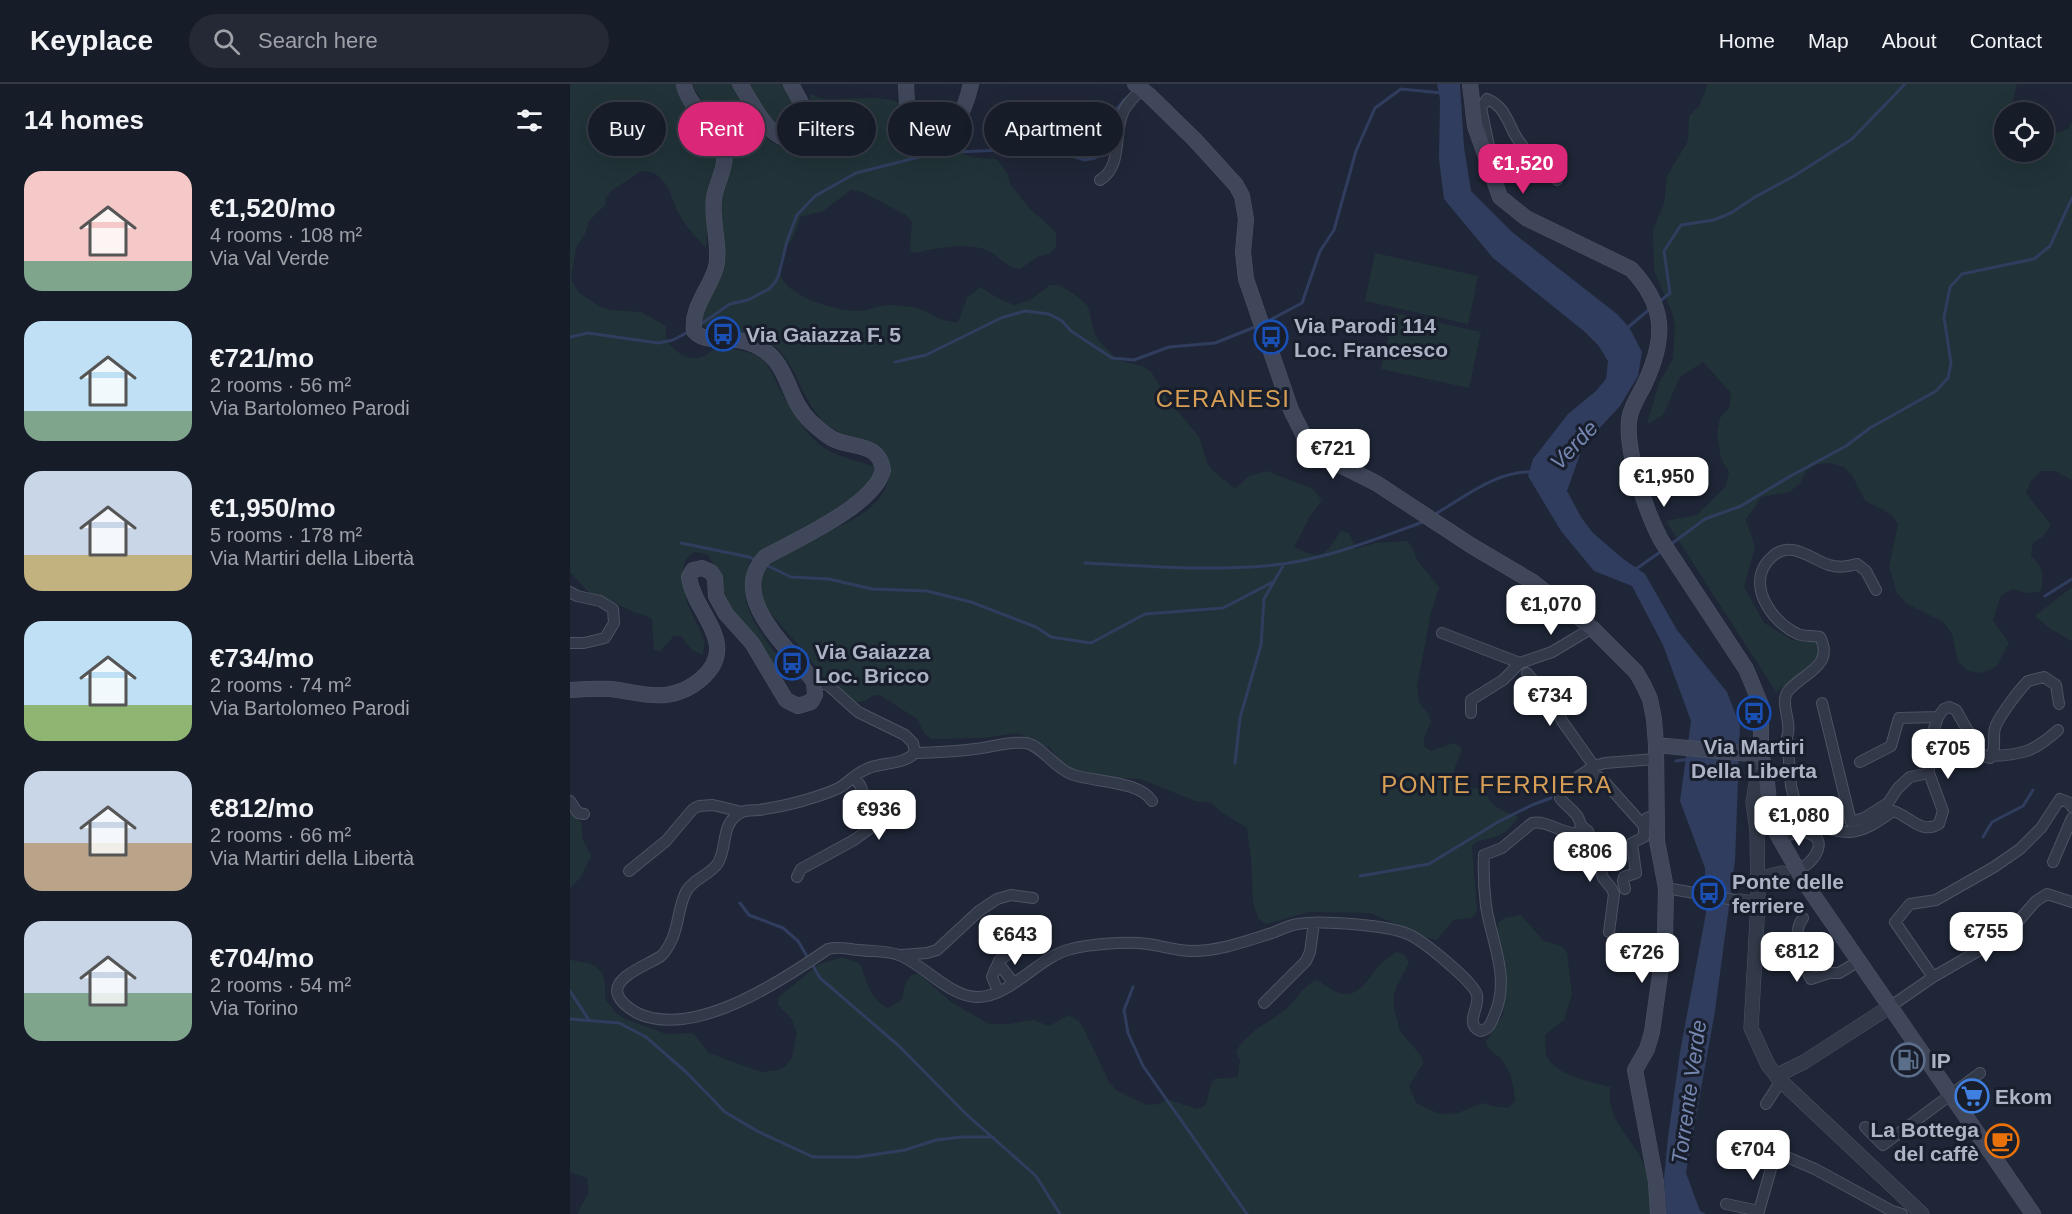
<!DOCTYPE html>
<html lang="en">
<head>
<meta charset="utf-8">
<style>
  body { margin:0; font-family:Helvetica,sans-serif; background:#242935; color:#f1f3f6; height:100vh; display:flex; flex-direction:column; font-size:22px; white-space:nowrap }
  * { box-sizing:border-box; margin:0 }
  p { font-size:20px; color:#9ea1a8 }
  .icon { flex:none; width:33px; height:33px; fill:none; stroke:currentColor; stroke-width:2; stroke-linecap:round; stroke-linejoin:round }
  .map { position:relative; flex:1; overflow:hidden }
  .drawer { display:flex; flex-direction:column; background:#171c29; width:570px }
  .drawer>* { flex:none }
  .guide { position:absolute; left:18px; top:18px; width:570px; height:54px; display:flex; gap:12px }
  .controls { position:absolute; left:1424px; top:18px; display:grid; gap:12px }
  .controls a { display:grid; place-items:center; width:60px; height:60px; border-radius:50%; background:#171c29; box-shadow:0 6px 24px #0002,0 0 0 2px #363a46; font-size:30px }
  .price { position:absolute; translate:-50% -51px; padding:0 14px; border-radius:12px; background:#fff; color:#222; font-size:20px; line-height:39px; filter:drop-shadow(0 2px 3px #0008) }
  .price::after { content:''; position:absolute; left:50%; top:36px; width:18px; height:14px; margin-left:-9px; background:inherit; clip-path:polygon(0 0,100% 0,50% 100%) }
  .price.selected { background:#db2777; color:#fff }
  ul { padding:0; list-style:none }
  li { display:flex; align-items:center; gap:18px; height:150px; padding:0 24px }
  li span { display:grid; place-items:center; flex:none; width:168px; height:120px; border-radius:18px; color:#555 }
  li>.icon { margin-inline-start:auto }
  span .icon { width:72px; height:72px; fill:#fffc; stroke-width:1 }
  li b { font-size:26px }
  h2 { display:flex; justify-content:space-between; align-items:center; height:72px; padding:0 24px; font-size:26px }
  .tag { padding:0 21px; border-radius:27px; background:#171c29; box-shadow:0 6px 24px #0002,0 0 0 2px #363a46; font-size:21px; line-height:54px }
  .tag.selected { background:#db2777; color:#fff }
  header { display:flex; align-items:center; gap:36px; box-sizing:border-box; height:84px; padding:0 30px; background:#171c29; border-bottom:2px solid #363a46 }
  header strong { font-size:28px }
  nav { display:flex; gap:33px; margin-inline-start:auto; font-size:21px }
  .search { width:420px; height:54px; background:#242935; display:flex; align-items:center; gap:15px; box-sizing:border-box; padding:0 21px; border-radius:33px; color:#9ea1a8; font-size:22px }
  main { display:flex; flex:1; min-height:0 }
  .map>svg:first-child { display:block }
  .green { fill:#213338 }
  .water { fill:#303d5e }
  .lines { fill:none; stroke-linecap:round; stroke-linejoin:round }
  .stream { stroke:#303d5e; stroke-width:3 }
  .minor-casing { stroke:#4d5363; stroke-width:12 }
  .tertiary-casing { stroke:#4d5363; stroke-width:15 }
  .secondary-casing { stroke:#4d5363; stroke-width:16 }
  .minor { stroke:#323948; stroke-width:10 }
  .tertiary { stroke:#323948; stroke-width:14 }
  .secondary { stroke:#40475b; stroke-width:15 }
  .labels { text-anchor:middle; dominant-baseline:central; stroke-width:6; stroke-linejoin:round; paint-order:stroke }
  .poi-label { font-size:21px; font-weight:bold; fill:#acb3c5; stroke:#181e2c; text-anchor:start }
  .water-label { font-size:22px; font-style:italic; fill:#7486af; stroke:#181e2c }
  .quarter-label { font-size:24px; letter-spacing:1.5px; fill:#d79e56; stroke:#181e2c }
</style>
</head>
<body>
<header>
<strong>Keyplace</strong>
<div class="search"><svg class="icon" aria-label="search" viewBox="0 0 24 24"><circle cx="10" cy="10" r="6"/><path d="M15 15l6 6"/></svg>Search here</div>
<nav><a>Home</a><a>Map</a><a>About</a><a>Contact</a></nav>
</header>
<main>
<section class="drawer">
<h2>14 homes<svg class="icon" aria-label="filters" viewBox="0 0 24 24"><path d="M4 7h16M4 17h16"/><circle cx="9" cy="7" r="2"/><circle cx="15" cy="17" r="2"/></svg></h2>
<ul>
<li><span style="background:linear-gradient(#f6c9c9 75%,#7fa58c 0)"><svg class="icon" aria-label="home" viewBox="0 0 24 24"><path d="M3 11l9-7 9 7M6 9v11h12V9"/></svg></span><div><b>€1,520/mo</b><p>4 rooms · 108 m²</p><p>Via Val Verde</p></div></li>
<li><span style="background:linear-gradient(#bfe0f5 75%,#7fa58c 0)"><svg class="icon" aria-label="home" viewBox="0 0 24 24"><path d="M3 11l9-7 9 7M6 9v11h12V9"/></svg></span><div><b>€721/mo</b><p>2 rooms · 56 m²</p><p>Via Bartolomeo Parodi</p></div></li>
<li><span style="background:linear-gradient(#c9d6e8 70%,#c2b280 0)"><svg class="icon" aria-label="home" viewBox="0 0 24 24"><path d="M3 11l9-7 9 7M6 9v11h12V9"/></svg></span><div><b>€1,950/mo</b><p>5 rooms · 178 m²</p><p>Via Martiri della Libertà</p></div></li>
<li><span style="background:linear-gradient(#bfe0f5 70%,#8fb573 0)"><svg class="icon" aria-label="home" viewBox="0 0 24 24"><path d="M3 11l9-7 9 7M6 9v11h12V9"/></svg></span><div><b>€734/mo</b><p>2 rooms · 74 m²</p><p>Via Bartolomeo Parodi</p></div></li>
<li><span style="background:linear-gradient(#c9d6e8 60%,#b9a48a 0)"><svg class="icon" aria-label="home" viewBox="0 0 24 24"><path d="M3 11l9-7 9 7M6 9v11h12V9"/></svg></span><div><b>€812/mo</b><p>2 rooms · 66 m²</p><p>Via Martiri della Libertà</p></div></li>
<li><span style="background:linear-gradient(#c9d6e8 60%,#7fa58c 0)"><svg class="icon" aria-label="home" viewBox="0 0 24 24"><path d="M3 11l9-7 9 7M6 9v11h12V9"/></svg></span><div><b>€704/mo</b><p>2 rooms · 54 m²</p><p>Via Torino</p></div></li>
</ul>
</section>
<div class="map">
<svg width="1502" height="1130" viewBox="0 0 1502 1130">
  <rect width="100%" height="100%" fill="#1f2637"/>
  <path class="green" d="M0,0H106L108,10L150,69L139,110L136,164C127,154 115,142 109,130C100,112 97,86 71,87L40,108L36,114L35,121L19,137L16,148L6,164L1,195L8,208L30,223L42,226L71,228L96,242V256C105,267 116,277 132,273C136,271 140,267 145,266C162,262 180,268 195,275C209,303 231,354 261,368C275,374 291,378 305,383L309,388L272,426L196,466L179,478C178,487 174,498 175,507C177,535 199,561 216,582L211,593L181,550L158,520L147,485L137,470L124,468L119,472L115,477L112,491L117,519L135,558L133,571L122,566L111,552H104L90,567L84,566L82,535C75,530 66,530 59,526C45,519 39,513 23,513L0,488Z
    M123,0H164C171,14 189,50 202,58C209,63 220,64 229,63C236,62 243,57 245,50C250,32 239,25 240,10L254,15L305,14L322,16L331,20L345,45L375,55L392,69L405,74L427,75L438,91L440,100L460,125L486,148V163L480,169L467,173L450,185C438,184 430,174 421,168C401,157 366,164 344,169L340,167L342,138L336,131L292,108L281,106L253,127L230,133C228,139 227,145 224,151C218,162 210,170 209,183C208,212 269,228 291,227C300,226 309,221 318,221C324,221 341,222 345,224C362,228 368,238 388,238L397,214L410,203L428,214L444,221L460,216L480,201H489L504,210L518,222L524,248L528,256L548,276L575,283L582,289L599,319L612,332L629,353L637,379L642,386L665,405L679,392L697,387L743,405L752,417L740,432L724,463C753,477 754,472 771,447L779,449L786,465L805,459L837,457C844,463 843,469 848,477C855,487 863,494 869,504L861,528L847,602L849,618L859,631L861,638L854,654V662L861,667L884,659L892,664C891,673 880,687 885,696C890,706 902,702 910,706C917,709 918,715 923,720C929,726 941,730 948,733C943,741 935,750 925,753C916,756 909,754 902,762L907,827L902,834L883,836L867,856L858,854L800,829L739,828L696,840L688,834L683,817L681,773L677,744L650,727L642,719L625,717L570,695L537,693L504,685L489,676L480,664L447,649L414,654L361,655L355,650L347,635L310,611L302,612L295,617L286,618L278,615L252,592L238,572L195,523L189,497C193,490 197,478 203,474C236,450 307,440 318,397C320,391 322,386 319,379C310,356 283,357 263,345C253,339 245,329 239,318C229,302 223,281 210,267C199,254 153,244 137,244L131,238L153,159L150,115L161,81L162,64L152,43L124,5Z
    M173,0H212C220,12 237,30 233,46L222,51L212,49Z
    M1138,0H1447L1440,28H1434V68H1473V53L1498,45L1502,38V396L1485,387H1471L1461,397L1456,409L1481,441L1474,452L1463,459L1461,472C1473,483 1475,492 1470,508L1456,509L1443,505L1431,511L1423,536L1439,559L1426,583L1412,589L1398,587L1388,577L1382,550L1373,538L1336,519L1327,509L1319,482L1328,440L1321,430L1295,417L1282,391L1274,383L1261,379L1247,380L1236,387L1230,400L1219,408L1191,413L1176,436L1185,463L1174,503L1194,539L1222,556L1246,557L1249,570L1242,581L1206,608L1096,437L1127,431L1156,402L1159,388L1151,375L1147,348L1150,334L1159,324L1161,309L1133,278L1110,293L1093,331L1077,340L1089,299L1103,275L1105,242L1102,228L1084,187L1083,145L1094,120L1097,92L1118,57L1119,32L1129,22Z
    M805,169L908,192L898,240L795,217Z
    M824,229L911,248L899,304L811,285Z
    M1502,503V557L1479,544L1465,532Z
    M0,729L11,738L13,756L21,772L10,794L0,804Z
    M951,831L974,857L991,862L997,869L1002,910L994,936L975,951C976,957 975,964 976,970C982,991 1024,999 1041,1003C1033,1034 1065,1056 1075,1083C1080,1097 1079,1115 1080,1130H8L10,1124L19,1109L17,1094L0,1088V876C28,879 37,885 35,915L46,929L53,934L96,950L123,949L139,969L191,988L208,986L216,982L222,974L227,949L221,934L208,921L209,913L249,880L273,873L290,880C297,897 300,916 318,924L332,916L335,900L340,892L348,889L381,918L419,940H438L464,936L479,942L499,931L509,937L514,945L539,998L547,1007L577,1021L589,1020L597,1015L627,1025L636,1021L640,1003L644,995L668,993L670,976L666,968C676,948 699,939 716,925C728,915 732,902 747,896C755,901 764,908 772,910C789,913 799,894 808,883C812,877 820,873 826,868L835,871L839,879C828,900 819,909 826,933C828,939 829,946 833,951C841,960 848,967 854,978L839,1002L847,1020L870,1030L888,1029L912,1019L922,1022L939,1024L945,1017C944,1003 941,986 932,976C925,968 919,968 916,958L934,929V896L927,848L928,839L934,834Z"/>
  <path class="water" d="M867,0H890L894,63L901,107L942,148L1047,230L1059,243L1072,268L1068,292L1050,322L1013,362L997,407L1011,433L1023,449L1052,474L1075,490L1107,546L1157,608L1170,642L1165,777L1145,927L1116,1089L1130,1127L1136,1130H1096L1094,1094L1098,1053L1110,968L1136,829L1135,784L1110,717L1121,637L1093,561L1062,502L1024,487L991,447L958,392L963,375L998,330L1026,307L1036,295L1038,277L1028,261L1015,248L923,174L874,115L869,75L870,15Z"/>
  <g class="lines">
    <path class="stream" d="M1089,218L1100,209L1094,167L1111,141L1144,136L1161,129L1185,113L1224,92L1282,55L1335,0
      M698,237L732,219L750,167L764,146L786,67L805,24L831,5L872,9
      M128,242L160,220L178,216L199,205L206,197L209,190L217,157L227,131L245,112L286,89L365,69L476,64L515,76L525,74L538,56L545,27L555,15
      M1056,245L1081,224
      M0,253L18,249L88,259L103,256L120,247
      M325,278L356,271L431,234L455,227L479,230L492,237L501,247L542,274L564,276L599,263L645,259L685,243
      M867,429C896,412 928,386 963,388
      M111,459L179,473L188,477
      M1100,461L1135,435L1171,422L1217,394L1276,362L1300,344L1366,307L1378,294L1381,279L1374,233L1380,203L1392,190L1464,175L1480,162L1502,114
      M515,479C574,482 635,487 694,482C749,478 801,457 853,438
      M196,481L221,493L259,495L302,505L357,507L401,518L466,543L481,553L521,559L575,530L653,524L703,498
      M1066,485L1093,466
      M1475,512L1502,495
      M1106,677L1120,675
      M665,679L670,634L691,561L694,515L714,480
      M1413,753L1422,738L1453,722L1463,706
      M790,792L859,780L928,738L962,721L981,714
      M1159,799L1180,793
      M170,819L179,831L213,844L228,857L238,874
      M242,880L250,894L329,962L396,1030L466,1092L490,1130
      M563,903L554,926L558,949L573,982L677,1130
      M0,907L19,936
      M0,935L49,939L76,953L116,988L155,1028L187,1047L243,1073H288L335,1066L366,1056L392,1053H423"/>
    <g class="minor-casing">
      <path id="minor" d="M920,67L911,24L917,15C934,22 937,36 945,51C956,69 971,84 987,96
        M530,96C552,83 544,53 552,31C555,21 565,12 572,5
        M0,508L7,512L30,517L43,525L44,539L35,554L14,559H0
        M872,549L950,579
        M957,589L987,625L992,637L1024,682
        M244,598L258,601L288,628L335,651L343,659L345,669C333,681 314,678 299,684C287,688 279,698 269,704C258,709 246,713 235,716C220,721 205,723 190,726C185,726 177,726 172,728C150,738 158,762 148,779C140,791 125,794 117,806C109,819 109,838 103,853C100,860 97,867 91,872C78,881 41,893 48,911C51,919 60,925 67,929C124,956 213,896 258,865C268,862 278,865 289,866C303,868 315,866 329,871C355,881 380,914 409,913C441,912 470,872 501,865C521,860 557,857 578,860C592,862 607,867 622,867C650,867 676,857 702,849C710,846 719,841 728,840C750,836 820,841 840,851C853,857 904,898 907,911C910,924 894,939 910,947C919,946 921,939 924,932C941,894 922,860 916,822C914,805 913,789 914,771L932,764L962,739C979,736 992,751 1008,749L1011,745C1011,729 998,725 990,714V705L1024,682L1035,679L1086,675
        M1252,619L1281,738L1294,734L1318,719L1328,704L1340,693L1359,689
        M901,629V616L933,596L950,579L982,568L1022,544
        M345,669C366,668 385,668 405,665C421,663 440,657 456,659C472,662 483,683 501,690C525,699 568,696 582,717
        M1421,672C1453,671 1465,667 1488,646
        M1290,678L1321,662L1329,634L1368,633
        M1013,696L1024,690L1032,695L1074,742
        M0,717L8,729L14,730
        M1231,739L1221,702L1217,653C1223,639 1209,619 1218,607C1233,589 1265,582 1250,553C1243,551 1234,553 1228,550C1199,537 1174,496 1203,472C1221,456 1241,475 1259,481C1269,484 1277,483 1287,480L1296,487L1306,506
        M1012,742L1018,747L1033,794L1042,805L1044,810L1039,848
        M1206,748C1242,728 1248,749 1280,748C1296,747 1310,736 1323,727C1340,732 1351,751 1369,740L1373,727L1359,689L1358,663L1368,633L1374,625L1379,623L1386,626L1410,668L1414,672L1420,674C1428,663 1421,652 1426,641C1432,629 1448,607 1458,597L1474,593L1486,601L1489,620
        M1209,754C1218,751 1229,747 1238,749C1258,755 1246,774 1235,782
        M1483,778L1502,734
        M59,787L96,757L123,725L129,722L143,721L172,728
        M227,793L231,785L284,756L306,740L290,701L284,694
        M1096,804L1170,817
        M1055,805L1053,797L1054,793L1066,789L1062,759L1074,753V742L1077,734L1086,731
        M1233,834C1220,850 1233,880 1241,895L1259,889H1269L1289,877
        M332,871L357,869L367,866L409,827L427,815L441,811L463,814
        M425,885L432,884L443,898
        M1363,893L1325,838L1340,820L1366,816L1424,783L1450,765L1471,744L1490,715L1500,719L1502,723
        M428,907L422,893L429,877L454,857
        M694,919L736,877L740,868L744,839
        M1321,922L1363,893L1436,851L1466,817L1477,810L1502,818
        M1196,1020L1211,997
        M1295,1043L1313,1061L1410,989
        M1179,1057L1245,1085L1322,1127L1332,1130
        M1156,1120L1189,1127L1206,1067"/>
    </g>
    <g class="tertiary-casing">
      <path id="tertiary" d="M1191,671L1183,718L1187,747L1188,818L1181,944L1198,981L1211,997L1352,1130
        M1188,795L1212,789
        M1170,817L1183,819L1187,824
        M1206,992L1234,978L1321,922"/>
    </g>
    <g class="secondary-casing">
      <path id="secondary" d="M170,0C183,20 200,61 228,55C237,53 241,49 242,39L221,0
        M336,0L337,20L345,35C352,39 359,41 368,41C392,41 396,19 401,0
        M565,0L579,11L625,56L666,101L672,112L676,135L673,168L676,195L721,326L737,358L760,376L806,399L902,462L963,498L1022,544L1066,588L1073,600L1080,615L1084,635L1086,661L1191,671
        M900,0L905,42L930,113L956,134L1061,185C1096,222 1096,254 1075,299C1070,310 1060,324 1059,337C1056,368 1076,428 1091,456L1176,585L1191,621V671L1196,688L1199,718L1206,748L1235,799L1463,1130
        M0,606C14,605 28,604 41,605C59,607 78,613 96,611C120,608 150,587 147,561C144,538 123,519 119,493L123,486L132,484L141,488L145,494L146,512L156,530L182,559L216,616L228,622L241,618L245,611L244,598C222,566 156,514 195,473C226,456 305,421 313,386C309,358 284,365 263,355C255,351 248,344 241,338C213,312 222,272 177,258C160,252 137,261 124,247C121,223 140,205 146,183C151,164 141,137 144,114C147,97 157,83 154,66C151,40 117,24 114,0
        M1086,661L1087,757L1096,804L1095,855L1082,948L1077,965L1065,986L1086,1098L1088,1130"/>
    </g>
    <use href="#minor" class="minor"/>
    <use href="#tertiary" class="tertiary"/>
    <use href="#secondary" class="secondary"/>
  </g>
  <defs>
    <g id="bus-ring" transform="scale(1.725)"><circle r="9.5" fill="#181e2c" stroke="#1a4fb4" stroke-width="1.5"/><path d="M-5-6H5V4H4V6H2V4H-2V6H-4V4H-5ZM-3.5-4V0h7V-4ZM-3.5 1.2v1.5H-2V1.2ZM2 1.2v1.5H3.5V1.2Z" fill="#1a4fb4"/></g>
    <g id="fuel-ring" transform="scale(1.725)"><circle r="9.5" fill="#181e2c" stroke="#5c6f8a" stroke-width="1.5"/><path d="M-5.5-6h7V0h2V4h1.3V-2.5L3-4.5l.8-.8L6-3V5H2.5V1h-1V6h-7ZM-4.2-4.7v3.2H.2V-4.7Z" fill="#5c6f8a"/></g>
    <g id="supermarket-ring" transform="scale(1.725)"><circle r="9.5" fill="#181e2c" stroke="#3f7fe0" stroke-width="1.5"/><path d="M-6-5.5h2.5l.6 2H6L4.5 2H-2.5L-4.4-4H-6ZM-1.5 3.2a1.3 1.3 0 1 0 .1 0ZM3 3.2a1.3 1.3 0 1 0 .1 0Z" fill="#3f7fe0"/></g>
    <g id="cafe-ring" transform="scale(1.725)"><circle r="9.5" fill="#181e2c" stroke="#e8710a" stroke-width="1.5"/><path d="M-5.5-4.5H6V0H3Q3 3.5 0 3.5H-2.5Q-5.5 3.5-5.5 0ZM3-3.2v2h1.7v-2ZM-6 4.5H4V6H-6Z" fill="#e8710a"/></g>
  </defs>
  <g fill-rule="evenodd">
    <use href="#bus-ring" x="153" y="250"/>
    <use href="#bus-ring" x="701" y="253"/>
    <use href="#bus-ring" x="222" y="579"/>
    <use href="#bus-ring" x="1184" y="629"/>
    <use href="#bus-ring" x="1139" y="809"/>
    <use href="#fuel-ring" x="1338" y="976"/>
    <use href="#supermarket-ring" x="1402" y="1012"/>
    <use href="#cafe-ring" x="1432" y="1057"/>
  </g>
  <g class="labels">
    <g class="poi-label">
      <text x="724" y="241">Via Parodi 114<tspan x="724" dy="24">Loc. Francesco</tspan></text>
      <text x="176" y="250">Via Gaiazza F. 5</text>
      <text x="245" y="567">Via Gaiazza<tspan x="245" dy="24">Loc. Bricco</tspan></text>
      <text x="1184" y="662" text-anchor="middle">Via Martiri<tspan x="1184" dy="24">Della Liberta</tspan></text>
      <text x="1162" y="797">Ponte delle<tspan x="1162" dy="24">ferriere</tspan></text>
      <text x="1361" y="976">IP</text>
      <text x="1425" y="1012">Ekom</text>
      <text x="1409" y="1045" text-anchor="end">La Bottega<tspan x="1409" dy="24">del caffè</tspan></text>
    </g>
    <g class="water-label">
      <text transform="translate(1004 361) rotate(-47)">Verde</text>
      <text transform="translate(1119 1008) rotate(-82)">Torrente Verde</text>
    </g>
    <g class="quarter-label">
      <text x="653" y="314">CERANESI</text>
      <text x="927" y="700">PONTE FERRIERA</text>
    </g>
  </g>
</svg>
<div class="controls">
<a><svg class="icon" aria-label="locate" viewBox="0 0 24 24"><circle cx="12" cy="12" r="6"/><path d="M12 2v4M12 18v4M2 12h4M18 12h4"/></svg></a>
</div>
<b class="price selected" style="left:953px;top:111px">€1,520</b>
<b class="price" style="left:763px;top:396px">€721</b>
<b class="price" style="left:1094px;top:424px">€1,950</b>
<b class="price" style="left:981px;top:552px">€1,070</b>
<b class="price" style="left:980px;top:643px">€734</b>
<b class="price" style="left:1378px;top:696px">€705</b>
<b class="price" style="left:309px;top:757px">€936</b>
<b class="price" style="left:1229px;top:763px">€1,080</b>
<b class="price" style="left:1020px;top:799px">€806</b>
<b class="price" style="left:1416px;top:879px">€755</b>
<b class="price" style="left:445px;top:882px">€643</b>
<b class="price" style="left:1227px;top:899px">€812</b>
<b class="price" style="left:1072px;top:900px">€726</b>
<b class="price" style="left:1183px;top:1097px">€704</b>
<div class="guide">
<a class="tag">Buy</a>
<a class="tag selected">Rent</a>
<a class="tag">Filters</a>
<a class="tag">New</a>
<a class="tag">Apartment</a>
</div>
</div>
</main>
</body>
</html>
